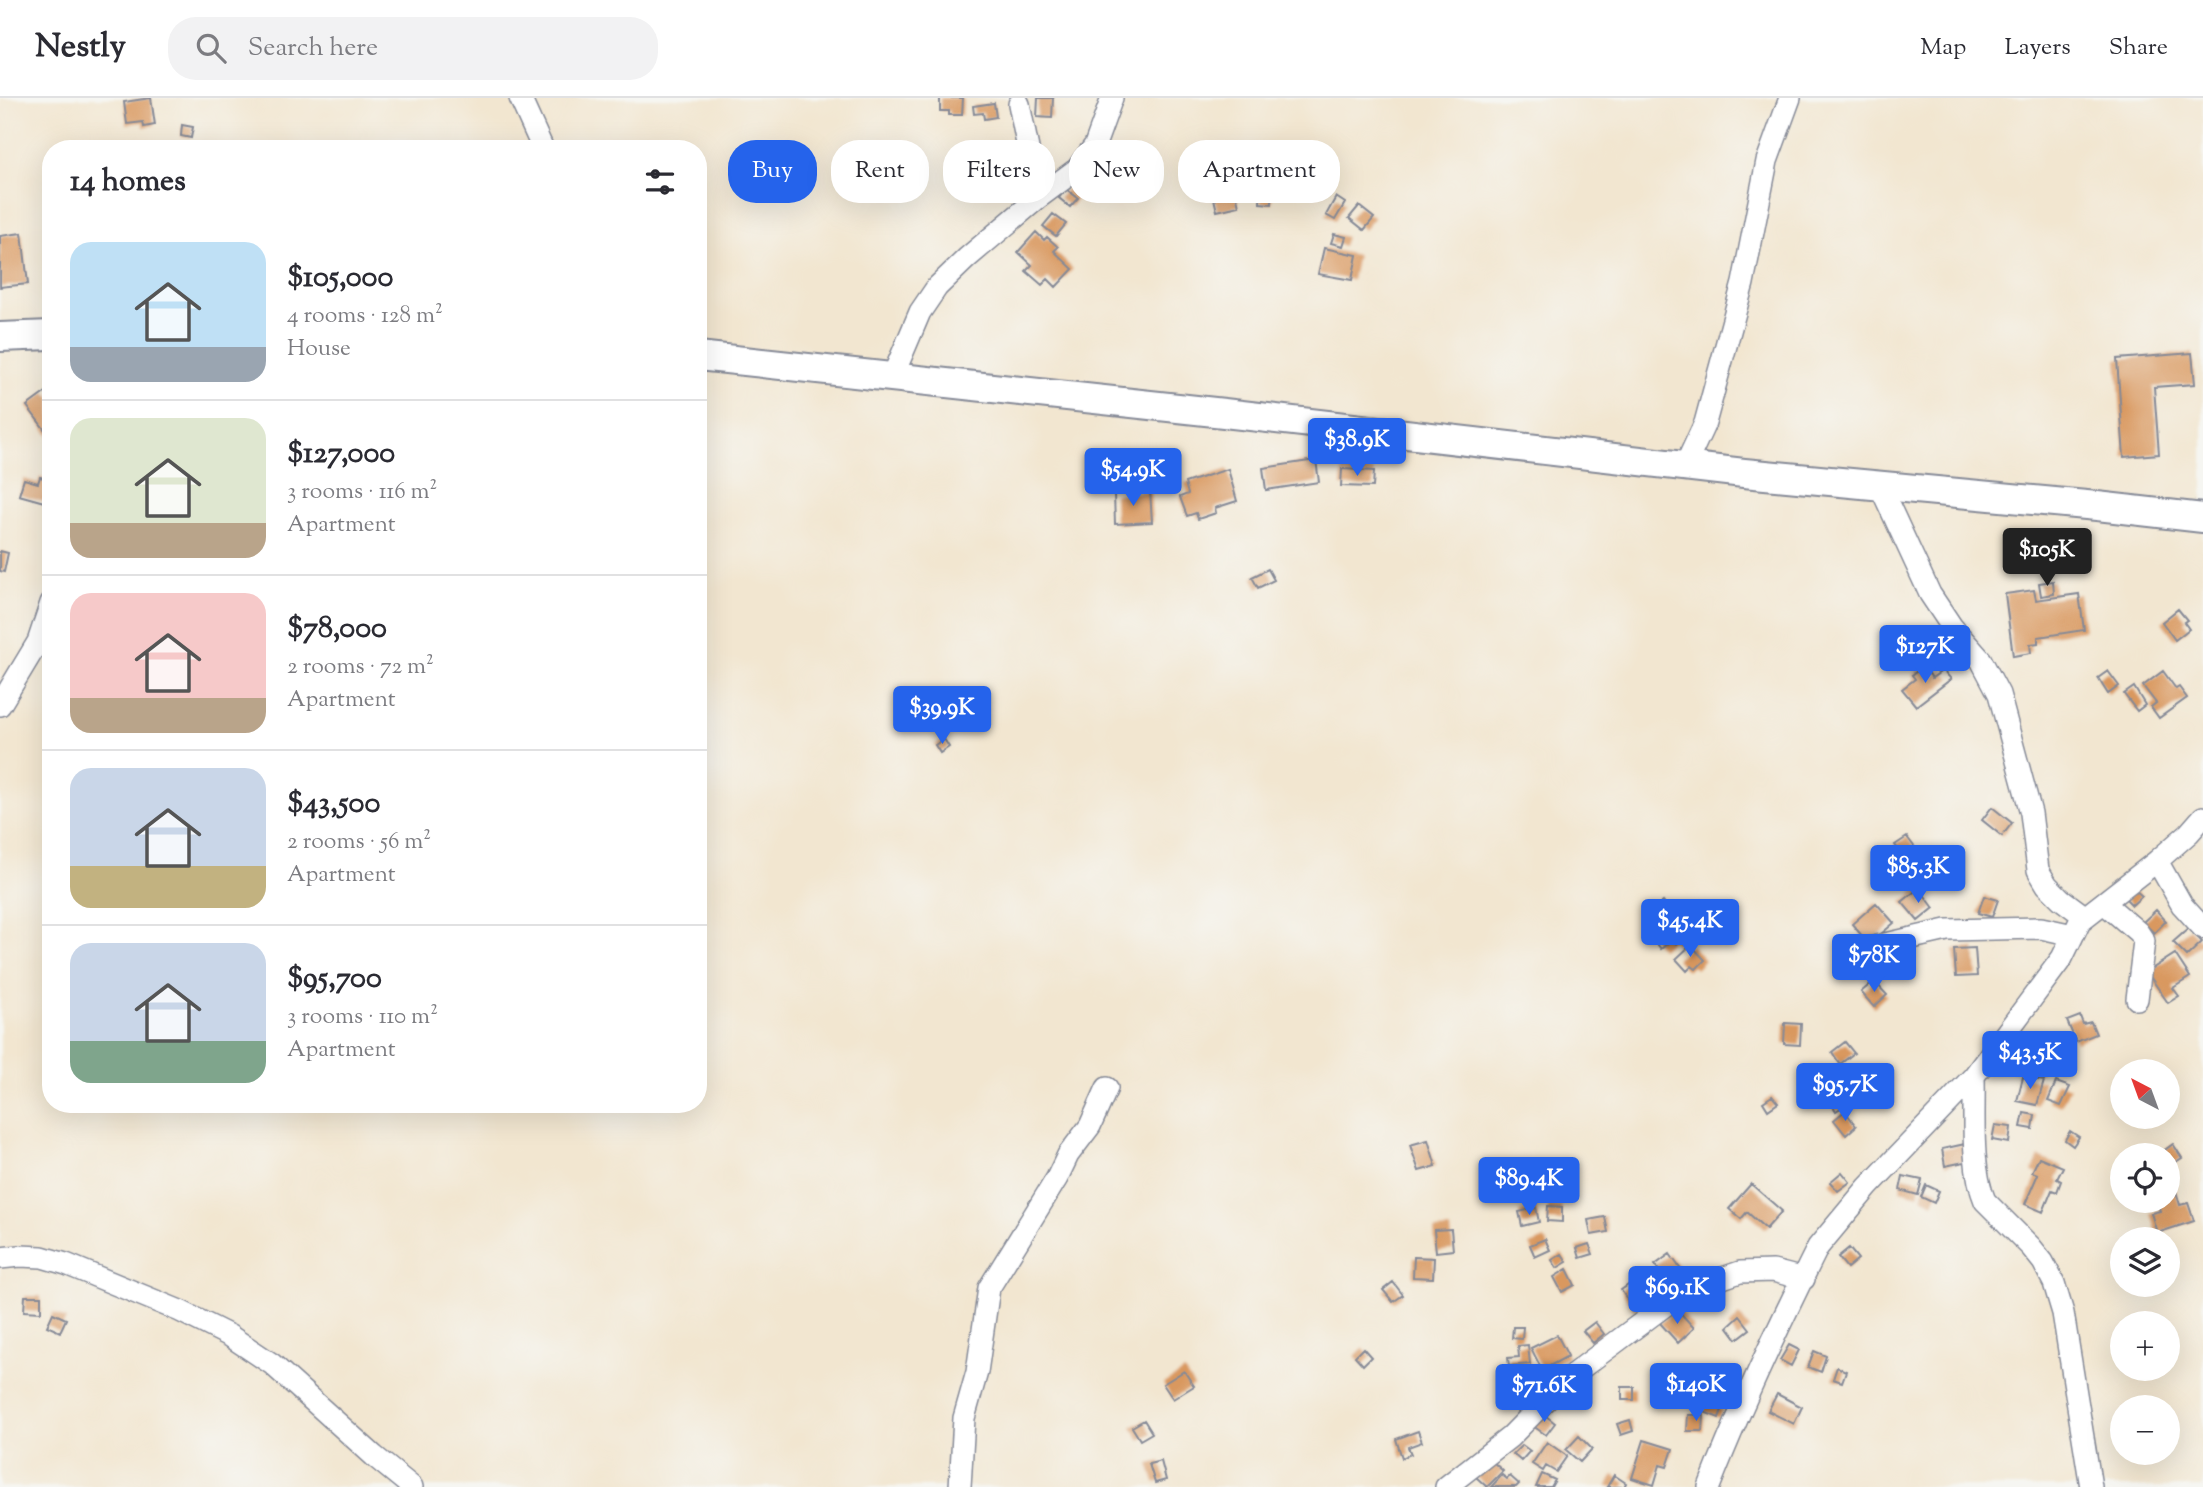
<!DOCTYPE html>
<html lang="en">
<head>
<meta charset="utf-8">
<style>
  body { margin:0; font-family:"Sorts Mill Goudy",serif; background:#f2f2f3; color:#2b2b33; height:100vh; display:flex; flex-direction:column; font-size:26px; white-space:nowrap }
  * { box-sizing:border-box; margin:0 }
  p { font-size:23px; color:#7c7c81 }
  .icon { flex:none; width:38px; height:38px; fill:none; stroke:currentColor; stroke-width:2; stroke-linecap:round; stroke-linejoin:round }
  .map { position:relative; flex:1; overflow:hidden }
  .side { position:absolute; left:42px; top:42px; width:665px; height:973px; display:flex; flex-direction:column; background:#fff; border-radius:28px; box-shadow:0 7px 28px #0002 }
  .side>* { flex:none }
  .banner { position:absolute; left:728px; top:42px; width:665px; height:63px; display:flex; gap:14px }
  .needle { width:46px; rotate:319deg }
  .tools { position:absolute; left:2110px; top:961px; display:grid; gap:14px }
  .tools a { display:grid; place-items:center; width:70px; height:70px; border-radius:50%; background:#fff; box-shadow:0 7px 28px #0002; font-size:35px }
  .price { position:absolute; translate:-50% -60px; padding:0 16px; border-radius:7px; background:#2563eb; color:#fff; font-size:23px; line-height:46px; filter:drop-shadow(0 2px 4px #0008) }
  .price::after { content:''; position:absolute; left:50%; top:42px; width:21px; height:16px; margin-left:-10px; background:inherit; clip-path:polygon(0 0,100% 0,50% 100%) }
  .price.active { background:#222; color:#fff }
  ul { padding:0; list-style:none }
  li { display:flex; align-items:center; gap:21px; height:175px; padding:0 28px }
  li+li { border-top:2px solid #e1e1e2 }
  li span { display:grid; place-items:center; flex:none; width:196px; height:140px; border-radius:21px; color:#555 }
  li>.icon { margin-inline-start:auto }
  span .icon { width:84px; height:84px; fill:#fffc; stroke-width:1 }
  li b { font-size:30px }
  h2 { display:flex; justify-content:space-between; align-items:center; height:84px; padding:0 28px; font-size:30px }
  .tag { padding:0 24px; border-radius:28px; background:#fff; box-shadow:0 7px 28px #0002; font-size:24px; line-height:63px }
  .tag.active { background:#2563eb; color:#fff }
  header { display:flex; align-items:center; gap:42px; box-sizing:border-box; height:98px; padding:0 35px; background:#fff; border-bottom:2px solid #e1e1e2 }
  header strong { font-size:33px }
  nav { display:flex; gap:38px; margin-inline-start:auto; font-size:24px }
  .search { width:490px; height:63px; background:#f2f2f3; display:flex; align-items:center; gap:18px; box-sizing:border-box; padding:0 24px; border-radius:28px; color:#7c7c81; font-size:26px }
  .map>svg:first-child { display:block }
  .building { fill:#d9985f }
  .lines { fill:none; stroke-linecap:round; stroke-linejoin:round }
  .minor-casing { stroke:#868a97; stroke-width:24 }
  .major-casing { stroke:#868a97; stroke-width:32 }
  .minor { stroke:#fff; stroke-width:21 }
  .major { stroke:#fff; stroke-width:28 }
</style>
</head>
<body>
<header>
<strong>Nestly</strong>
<div class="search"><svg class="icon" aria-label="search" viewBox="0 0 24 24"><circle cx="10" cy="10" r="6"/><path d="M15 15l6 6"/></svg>Search here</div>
<nav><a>Map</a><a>Layers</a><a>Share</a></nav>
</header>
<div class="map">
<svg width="2203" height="1389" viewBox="0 0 2203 1389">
  <rect width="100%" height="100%" fill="#f6f6f2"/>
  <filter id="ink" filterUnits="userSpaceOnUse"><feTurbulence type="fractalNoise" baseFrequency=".0143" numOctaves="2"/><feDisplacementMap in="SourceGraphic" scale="14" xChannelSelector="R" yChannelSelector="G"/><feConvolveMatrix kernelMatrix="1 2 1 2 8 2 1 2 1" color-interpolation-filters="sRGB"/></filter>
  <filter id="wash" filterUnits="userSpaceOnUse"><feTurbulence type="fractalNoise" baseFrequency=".00686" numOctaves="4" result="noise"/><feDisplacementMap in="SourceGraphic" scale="28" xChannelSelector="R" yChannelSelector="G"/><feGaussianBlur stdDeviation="1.57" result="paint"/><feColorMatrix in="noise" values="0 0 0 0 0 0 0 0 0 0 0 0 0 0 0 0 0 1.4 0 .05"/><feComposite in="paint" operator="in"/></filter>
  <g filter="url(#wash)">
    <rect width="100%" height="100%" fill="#f2e6d0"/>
    <g id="blocks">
      <path class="building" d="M151,0L155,27L144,29L143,24L127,26L124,4Z
        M940,0H963L962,17H949V13H940Z
        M1038,0H1053L1052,20L1037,19Z
        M994,5L996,19L984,21L983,15L974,16L973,8Z
        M182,27L193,29L191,40L181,38Z
        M1233,83L1239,108L1217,113L1211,88Z
        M1261,87L1273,88L1272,106L1260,105Z
        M1066,91L1078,100L1070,109L1059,100Z
        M1336,99L1345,105L1335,122L1326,117Z
        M1359,108L1374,120L1364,132L1349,120Z
        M1053,116L1066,126L1056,138L1043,128Z
        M1036,134L1044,142L1047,139L1058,149L1054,153L1073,171L1056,189L1048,181L1042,187L1026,173L1032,167L1018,154Z
        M22,135L28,186L0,189V138Z
        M1334,136L1346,139L1343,148L1331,145Z
        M1324,150L1357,157L1352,182L1318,176Z
        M2192,255L2195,286L2154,289L2159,356L2124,359L2117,261Z
        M46,294L51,300V340L27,308Z
        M1113,358L1126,359V372H1113Z
        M1316,362L1319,384L1266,392L1263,370Z
        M1228,371L1237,403L1215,410L1216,415L1198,421L1196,415L1187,418L1180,399L1188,396L1185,385Z
        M1342,371L1374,373L1373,389L1341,388Z
        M40,379L51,382L44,404L19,397L24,381L38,385Z
        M1150,393L1152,424L1115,426L1114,396Z
        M0,453L8,455L4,474L0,473Z
        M1268,471L1274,482L1258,490L1252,479Z
        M2053,483L2054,496L2041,498L2039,485Z
        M2034,492L2036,502L2079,496L2084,532L2038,539V545L2030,546L2031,555L2013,558L2005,496Z
        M2178,511L2187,522L2184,524L2189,531L2175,542L2162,524Z
        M1924,568L1932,580L1943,572L1951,581L1916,608L1902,591L1915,581L1912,577Z
        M2108,573L2119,588L2108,596L2098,580Z
        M2163,573L2176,591L2179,589L2187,600L2159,620L2151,609L2156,605L2143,588Z
        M2134,589L2145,607L2137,613L2124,596Z
        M931,597L939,614L924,621L916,603Z
        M944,641L949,649L940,655L935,647Z
        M1992,709L2012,725L2002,738L1982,722Z
        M1907,739L1916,751L1904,759L1895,747Z
        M1914,771L1921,780L1912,787L1905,778Z
        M1919,790L1934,810L1918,823L1902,804Z
        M2135,792L2142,798L2132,807L2126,801Z
        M1984,798L1998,802L1992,819L1978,815Z
        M1663,804L1686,831L1681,834L1685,838L1676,846L1672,842L1661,851L1648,834L1661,824L1652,813Z
        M1876,805L1894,825L1869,846L1852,826Z
        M2156,812L2166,823L2154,835L2143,824Z
        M2189,830L2202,844L2187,858L2173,844Z
        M1691,847L1705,862L1696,871L1692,868L1687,873L1676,861Z
        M1898,850L1910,865L1899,874L1887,859Z
        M1975,850L1977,878L1956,879L1954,851Z
        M2175,856L2190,879L2173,890L2179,898L2168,905L2147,874Z
        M1859,860L1867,871L1856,880L1847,869Z
        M1874,883L1887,897L1874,909L1861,894Z
        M2080,918L2083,926L2091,924L2096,936L2076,944L2067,923Z
        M1785,925L1801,926L1800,947L1784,946Z
        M2012,941L2026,946L2023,954L2045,962L2040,975L2004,962Z
        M1845,944L1854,955L1840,966L1832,954Z
        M1830,972L1839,984L1823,995L1814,984Z
        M2023,979L2044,983L2037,1007L2017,1003Z
        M2056,984L2070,989L2061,1008L2048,1003Z
        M1839,997L1845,1007L1836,1013L1830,1003Z
        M1772,998L1778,1005L1768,1012L1763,1004Z
        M1845,1013L1856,1028L1846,1037L1834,1022Z
        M2024,1015L2035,1017L2033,1031L2021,1029Z
        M1995,1027L2011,1029L2009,1045L1992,1042Z
        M2070,1033L2079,1039L2073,1048L2065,1042Z
        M1428,1042L1436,1068L1419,1073L1410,1047Z
        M1965,1046L1969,1063L1945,1068L1942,1051Z
        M2173,1046L2182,1060L2171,1067L2168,1057H2164L2162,1054Z
        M2039,1059L2063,1069L2057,1081L2061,1083L2057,1094L2052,1092L2043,1114L2025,1106L2038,1076L2032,1074Z
        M1842,1074L1850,1084L1838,1093L1830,1084Z
        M1903,1078L1922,1082L1918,1097L1900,1092Z
        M2172,1080L2180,1107L2188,1105L2194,1123L2157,1135L2151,1115L2160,1113L2157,1102H2168V1081Z
        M1751,1086L1782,1113L1766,1131L1747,1114L1741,1121L1729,1111Z
        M1926,1087L1939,1093L1934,1105L1921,1099Z
        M1548,1108L1562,1109V1124L1547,1123Z
        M1536,1110L1539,1124L1522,1128L1519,1114Z
        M1605,1119L1608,1134L1591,1137L1588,1122Z
        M1451,1131L1453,1152L1436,1154L1434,1132Z
        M1545,1141L1550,1152L1535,1159L1530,1147Z
        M1589,1146L1593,1156L1580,1160L1577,1150Z
        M1849,1150L1858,1161L1847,1170L1838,1159Z
        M1562,1156L1567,1164L1557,1170L1552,1162Z
        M1670,1156L1684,1176L1669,1187L1655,1167Z
        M1414,1159L1434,1160L1433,1180L1413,1179Z
        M1567,1171L1575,1187L1562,1194L1554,1179Z
        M1640,1179L1653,1200L1634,1212L1621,1192Z
        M1393,1184L1403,1197L1393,1204L1383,1192Z
        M25,1198H41V1214L24,1213Z
        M1676,1210L1694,1230L1678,1245L1660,1225Z
        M53,1215L66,1221L60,1234L47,1228Z
        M1740,1218L1750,1231L1737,1241L1728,1229Z
        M1595,1224L1604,1236L1593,1245L1583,1233Z
        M1513,1229H1523L1522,1241L1512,1240Z
        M1557,1237L1568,1258L1542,1272L1531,1250Z
        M1528,1247L1530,1266L1509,1268L1508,1260L1519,1259L1518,1248Z
        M1789,1247L1799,1252L1791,1268L1780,1262Z
        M1363,1250L1371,1259L1363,1267L1355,1258Z
        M1814,1253L1826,1258L1821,1274L1808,1269Z
        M1837,1269L1846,1273L1842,1284L1833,1281Z
        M1184,1273L1194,1288L1173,1301L1163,1286Z
        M1622,1289H1634V1302H1622Z
        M1777,1296L1802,1309L1794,1326L1768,1313Z
        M1707,1306L1722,1312L1719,1320L1704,1314Z
        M1542,1315L1555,1325L1546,1337L1533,1328Z
        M1688,1317H1704L1703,1333H1687Z
        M1144,1322L1152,1335L1140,1342L1132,1329Z
        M1630,1322L1633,1333L1621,1337L1617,1326Z
        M1418,1333L1422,1344L1408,1349L1411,1356L1402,1360L1396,1341Z
        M1579,1338L1592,1351L1580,1364L1566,1352Z
        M1644,1342L1673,1351L1667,1369L1660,1367L1654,1387L1632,1380Z
        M1547,1344L1567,1358L1556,1374L1546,1368L1543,1373L1532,1366Z
        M1522,1347L1530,1353L1521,1363L1513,1356Z
        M1161,1363L1166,1382L1155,1385L1149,1366Z
        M1492,1363L1503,1373L1487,1389L1476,1379Z
        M1542,1376L1555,1382L1551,1389H1536Z
        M1502,1377L1507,1381L1510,1378L1519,1386L1516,1389H1491Z
        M1614,1377L1626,1385L1624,1389H1607Z"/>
    </g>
  </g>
  <g filter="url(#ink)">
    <use href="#blocks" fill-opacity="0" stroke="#868a97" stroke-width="2"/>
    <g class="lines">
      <g class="minor-casing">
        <path id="minor" d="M520,0L543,51
          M1019,6L1038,100
          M892,280L920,214L937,189L967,160L1038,100L1077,71L1095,47L1112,0
          M1685,368L1705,325L1743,185L1767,63L1790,0
          M1880,388L1930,496L1952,529L1981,562L1999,596L2031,715L2038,772L2047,787L2061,801L2084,818
          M0,607L38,544L51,505
          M2157,763L2182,807L2203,830
          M2104,805L2138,834L2144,843L2137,901
          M1864,851L1947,832L2041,830L2073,837
          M1974,978C1975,1016 1970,1068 1985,1103L2031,1149L2043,1164L2054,1185L2063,1215L2091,1389
          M0,1160L20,1158L42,1159L66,1166L180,1213L230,1238L272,1266L374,1358L412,1389
          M960,1389L964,1320L977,1274L989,1190L1057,1080L1068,1057L1090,1028L1107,990
          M1446,1389L1510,1339L1568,1280L1667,1206L1699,1188L1740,1174L1773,1173L1804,1181
          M1709,1389C1741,1307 1779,1227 1818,1149L1868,1089L1974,978L2062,860L2080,823L2157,763L2189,735L2203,719"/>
      </g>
      <g class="major-casing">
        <path id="major" d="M0,239L51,237
          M698,258L1224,315L1744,375L2097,408L2203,420"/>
      </g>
      <use href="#minor" class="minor"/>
      <use href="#major" class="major"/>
    </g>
  </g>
</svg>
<div class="tools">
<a><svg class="needle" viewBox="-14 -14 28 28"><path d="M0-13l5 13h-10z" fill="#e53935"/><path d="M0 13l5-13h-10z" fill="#7c7c81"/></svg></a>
<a><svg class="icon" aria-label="locate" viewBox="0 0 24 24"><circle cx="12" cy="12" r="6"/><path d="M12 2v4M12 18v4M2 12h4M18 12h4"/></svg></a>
<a><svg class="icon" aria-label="layers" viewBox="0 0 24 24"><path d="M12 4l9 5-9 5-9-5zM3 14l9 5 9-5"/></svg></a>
<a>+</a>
<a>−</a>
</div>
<b class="price" style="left:1357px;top:380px">$38.9K</b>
<b class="price" style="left:1133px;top:410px">$54.9K</b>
<b class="price active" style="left:2047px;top:490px">$105K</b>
<b class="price" style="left:1925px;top:587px">$127K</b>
<b class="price" style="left:942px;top:648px">$39.9K</b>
<b class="price" style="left:1918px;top:807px">$85.3K</b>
<b class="price" style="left:1690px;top:861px">$45.4K</b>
<b class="price" style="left:1874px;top:896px">$78K</b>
<b class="price" style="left:2030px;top:993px">$43.5K</b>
<b class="price" style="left:1845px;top:1025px">$95.7K</b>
<b class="price" style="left:1529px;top:1119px">$89.4K</b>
<b class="price" style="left:1677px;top:1228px">$69.1K</b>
<b class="price" style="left:1696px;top:1325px">$140K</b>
<b class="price" style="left:1544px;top:1326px">$71.6K</b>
<div class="banner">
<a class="tag active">Buy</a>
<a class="tag">Rent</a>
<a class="tag">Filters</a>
<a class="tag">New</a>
<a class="tag">Apartment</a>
</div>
<section class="side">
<h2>14 homes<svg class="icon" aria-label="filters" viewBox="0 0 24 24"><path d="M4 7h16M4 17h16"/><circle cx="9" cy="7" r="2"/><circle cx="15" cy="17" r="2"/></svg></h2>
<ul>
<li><span style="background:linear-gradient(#bfe0f5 75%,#9aa5b1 0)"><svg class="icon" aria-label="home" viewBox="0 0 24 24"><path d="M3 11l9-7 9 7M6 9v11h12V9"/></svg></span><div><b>$105,000</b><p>4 rooms · 128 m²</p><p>House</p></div></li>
<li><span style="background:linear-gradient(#dfe7d0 75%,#b9a48a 0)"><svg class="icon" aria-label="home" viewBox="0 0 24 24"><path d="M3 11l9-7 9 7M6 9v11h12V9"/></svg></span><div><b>$127,000</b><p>3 rooms · 116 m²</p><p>Apartment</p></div></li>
<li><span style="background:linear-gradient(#f6c9c9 75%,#b9a48a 0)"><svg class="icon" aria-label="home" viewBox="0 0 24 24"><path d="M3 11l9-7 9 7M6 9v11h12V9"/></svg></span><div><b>$78,000</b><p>2 rooms · 72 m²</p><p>Apartment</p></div></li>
<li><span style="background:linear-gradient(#c9d6e8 70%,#c2b280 0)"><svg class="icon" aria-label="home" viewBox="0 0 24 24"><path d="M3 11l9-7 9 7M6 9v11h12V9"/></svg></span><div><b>$43,500</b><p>2 rooms · 56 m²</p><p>Apartment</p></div></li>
<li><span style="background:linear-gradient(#c9d6e8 70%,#7fa58c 0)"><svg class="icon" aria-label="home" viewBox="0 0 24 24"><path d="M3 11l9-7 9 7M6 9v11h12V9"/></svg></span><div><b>$95,700</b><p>3 rooms · 110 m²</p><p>Apartment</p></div></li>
</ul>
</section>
</div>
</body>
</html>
